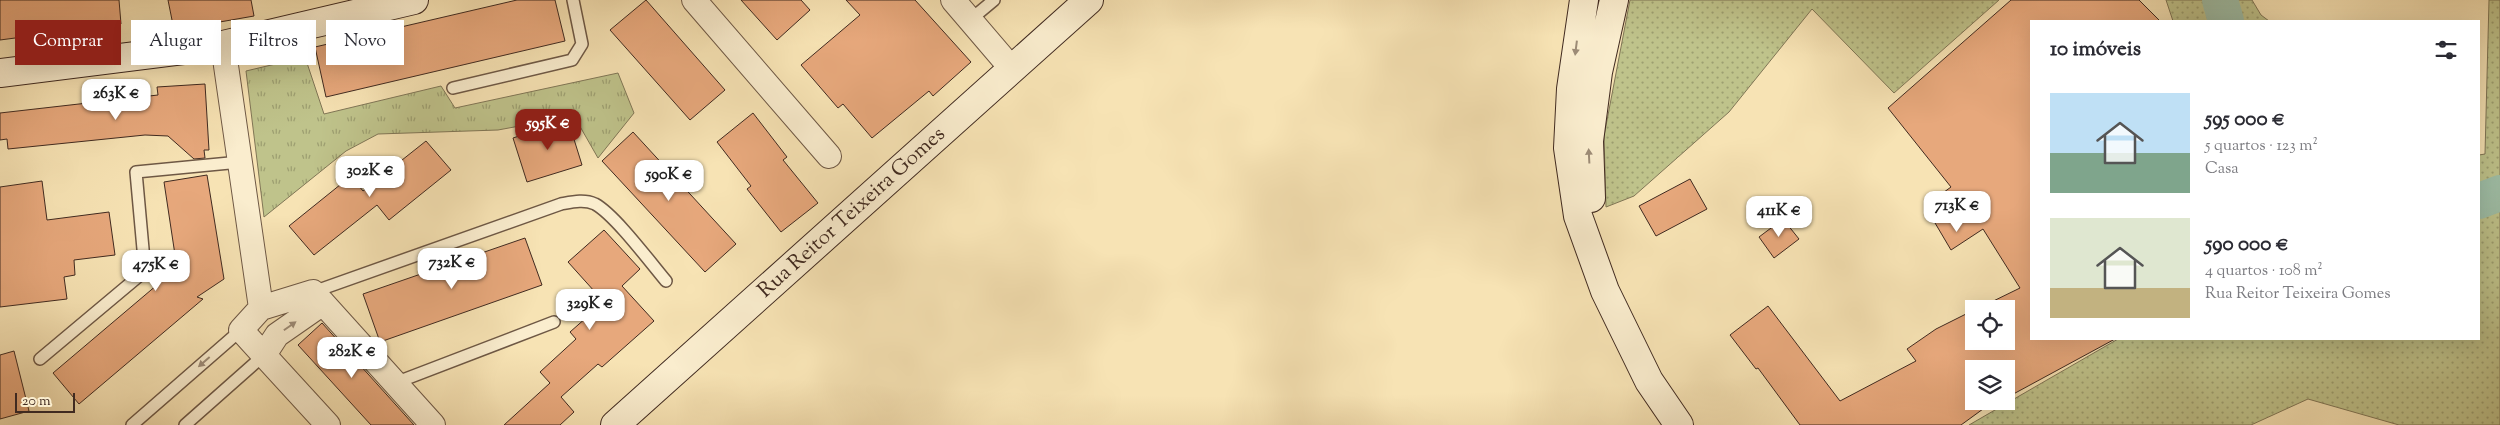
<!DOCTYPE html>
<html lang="pt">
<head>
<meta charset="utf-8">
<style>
  body { margin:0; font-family:"Sorts Mill Goudy",serif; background:#f7f7f7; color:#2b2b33; height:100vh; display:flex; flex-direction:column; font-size:19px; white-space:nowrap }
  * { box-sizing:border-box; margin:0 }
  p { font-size:16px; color:#7c7c81 }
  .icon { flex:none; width:28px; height:28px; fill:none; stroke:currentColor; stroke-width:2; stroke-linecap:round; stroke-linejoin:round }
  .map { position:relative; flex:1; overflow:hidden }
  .sheet { position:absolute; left:2030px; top:20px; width:450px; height:320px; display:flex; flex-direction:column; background:#fff; border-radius:0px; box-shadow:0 5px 20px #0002 }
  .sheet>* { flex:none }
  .banner { position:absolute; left:15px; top:20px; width:475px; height:45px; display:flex; gap:10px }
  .buttons { position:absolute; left:1965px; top:300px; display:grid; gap:10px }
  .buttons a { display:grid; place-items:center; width:50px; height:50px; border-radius:0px; background:#fff; box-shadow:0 5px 20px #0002; font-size:25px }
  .scale { position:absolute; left:15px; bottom:12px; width:60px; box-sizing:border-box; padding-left:5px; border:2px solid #402a20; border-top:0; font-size:14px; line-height:18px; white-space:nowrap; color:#402a20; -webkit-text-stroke:4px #faedce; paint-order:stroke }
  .price { position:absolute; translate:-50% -42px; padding:0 11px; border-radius:10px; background:#fff; color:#222; font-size:16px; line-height:32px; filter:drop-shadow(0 1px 2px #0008) }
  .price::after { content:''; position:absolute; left:50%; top:30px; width:15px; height:11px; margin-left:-8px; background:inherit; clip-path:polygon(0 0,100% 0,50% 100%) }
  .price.active { background:#8f2418; color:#fff }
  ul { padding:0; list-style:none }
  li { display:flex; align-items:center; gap:15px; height:125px; padding:0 20px }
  li span { display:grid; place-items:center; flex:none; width:140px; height:100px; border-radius:0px; color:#555 }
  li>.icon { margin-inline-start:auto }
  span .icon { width:60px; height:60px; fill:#fffc; stroke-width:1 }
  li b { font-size:21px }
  h2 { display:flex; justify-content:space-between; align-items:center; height:60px; padding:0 20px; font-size:21px }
  .pill { padding:0 18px; border-radius:0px; background:#fff; box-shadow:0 5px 20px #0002; font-size:18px; line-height:45px }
  .pill.active { background:#8f2418; color:#fff }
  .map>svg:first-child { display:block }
  .grass { fill:url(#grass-dots); stroke:#807656 }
  .park { fill:url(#park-tufts); stroke:#807656 }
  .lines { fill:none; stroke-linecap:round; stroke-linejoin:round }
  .river { stroke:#9ebfa8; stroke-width:36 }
  .building { fill:#e7a87c; stroke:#402a20 }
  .lane-casing { stroke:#6e5845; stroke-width:14 }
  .street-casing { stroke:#6e5845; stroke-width:26 }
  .secondary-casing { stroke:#402a20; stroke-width:30 }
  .lane { stroke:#faedce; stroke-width:11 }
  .street { stroke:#faedce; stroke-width:24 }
  .secondary { stroke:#faedce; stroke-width:28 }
  .oneway { fill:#9d8c77 }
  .labels { text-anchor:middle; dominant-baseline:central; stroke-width:4; stroke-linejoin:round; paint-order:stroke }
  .street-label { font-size:21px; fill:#402a20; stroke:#faedce }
</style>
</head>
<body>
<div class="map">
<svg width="2500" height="425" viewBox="0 0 2500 425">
  <defs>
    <pattern id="grass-dots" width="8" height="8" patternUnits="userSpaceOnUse" patternTransform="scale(1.25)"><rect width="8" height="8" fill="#bfc38b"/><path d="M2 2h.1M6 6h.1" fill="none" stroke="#9d9f71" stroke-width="1.8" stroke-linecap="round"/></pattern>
    <pattern id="park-tufts" width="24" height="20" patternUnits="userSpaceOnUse" patternTransform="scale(1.25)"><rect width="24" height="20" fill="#bfc38b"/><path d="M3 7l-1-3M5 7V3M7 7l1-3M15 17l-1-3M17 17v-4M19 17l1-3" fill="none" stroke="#9d9f71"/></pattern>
  </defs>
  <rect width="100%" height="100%" fill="#f7e3b4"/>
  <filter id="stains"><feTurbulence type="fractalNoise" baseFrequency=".004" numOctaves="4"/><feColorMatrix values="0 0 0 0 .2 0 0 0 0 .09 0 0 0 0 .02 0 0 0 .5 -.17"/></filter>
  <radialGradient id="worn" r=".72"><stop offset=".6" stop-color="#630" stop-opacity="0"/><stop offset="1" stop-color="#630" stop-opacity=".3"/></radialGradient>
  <path class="grass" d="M1630,0H1999L1894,93L1812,9L1729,112L1634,196L1606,207L1604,136Z
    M2166,0H2252L2261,15L2269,21H2173Z
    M2489,0H2500V425H2399L2308,399L2251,425H1969L2118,339H2479V155L2485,154Z"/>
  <path class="park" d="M305,57L324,114L441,86L455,108L618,73L634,113L598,158L574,116L498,130L378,134L346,151L264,217L246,71Z"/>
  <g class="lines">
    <path class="river" d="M2220,0L2226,21
      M2479,201L2500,193"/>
  </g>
  <path class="building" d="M0,0H119L121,24L0,40Z
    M168,0H251L254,16L174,30Z
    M517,0H555L565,41L326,97L315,47Z
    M646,0L725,90L690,120L610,30Z
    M741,0H801L810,10L777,40Z
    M846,0H915L971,62L933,96L929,91L872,138L843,104L838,108L801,65L860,15Z
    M2011,0H2139L2160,21H2031V339H2115L2006,398V369H1974V401H1994L1961,425H1800L1758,368L1756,369L1730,335L1768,306L1840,401L1916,361L1907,349L1936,329L1974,310V341H2006V309H1977L2020,288L1983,229L1951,250L1925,206L1951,187L1888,108Z
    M205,84L209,150H204L205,158L194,159L168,136L145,135L8,149L7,139L0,140V113L158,95L157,87Z
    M753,113L787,157L783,160L818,203L781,232L747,189L751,186L717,142Z
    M568,120L582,165L527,182L513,138Z
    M633,132L736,244L705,272L602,161Z
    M426,141L451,170L389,220L377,205L314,255L289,226L351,176L363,191Z
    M207,175L224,279L197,297L203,299L79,404L53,373L177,268L164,182Z
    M1690,179L1707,209L1656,236L1639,206Z
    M42,181L47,220L109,212L115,255L74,260L75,275L64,277L67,299L0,307V187Z
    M1783,219L1799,239L1774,258L1759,237Z
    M604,230L640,269L622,286L654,321L602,367L598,364L561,397L574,412L560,425H504L550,383L540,372L576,339L570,332L604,302L568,262Z
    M525,238L542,285L380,342L363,294Z
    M322,323L414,425H371L298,345Z
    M14,351L29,411L0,419V355Z"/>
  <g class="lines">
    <g class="lane-casing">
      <path id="lane" d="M970,20L994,0
        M453,88L572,60L582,44L573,0
        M313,292L561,204C572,202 584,199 595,204C615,215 650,262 666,281
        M40,359L145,271L136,172L240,162
        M395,383L554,322
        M132,425L241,330
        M185,425L264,355"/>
    </g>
    <g class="street-casing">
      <path id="street" d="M694,0L829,156
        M953,0L1012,69
        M223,45L261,308L241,330L328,425
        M261,308L313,292L433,425
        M264,355L277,335L323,303"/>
    </g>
    <g class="secondary-casing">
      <path id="secondary" d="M1584,0L1571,89L1568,148L1578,216L1605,291L1649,381L1679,425
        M0,73L223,45L414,0
        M1591,198L1589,141L1598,72L1614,0
        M615,425L1089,0"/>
    </g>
    <use href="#lane" class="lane"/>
    <use href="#street" class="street"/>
    <use href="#secondary" class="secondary"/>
  </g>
  <defs><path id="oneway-solid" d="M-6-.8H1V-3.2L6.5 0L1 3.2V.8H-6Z" transform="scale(1.25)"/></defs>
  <g class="oneway">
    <use href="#oneway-solid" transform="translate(1576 48) rotate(97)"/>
    <use href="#oneway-solid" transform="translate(1589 156) rotate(-93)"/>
    <use href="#oneway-solid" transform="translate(290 326) rotate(-35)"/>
    <use href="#oneway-solid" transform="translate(204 362) rotate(139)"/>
  </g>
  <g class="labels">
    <g class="street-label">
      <text transform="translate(852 213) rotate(-42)">Rua Reitor Teixeira Gomes</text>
    </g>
  </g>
  <rect width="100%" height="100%" filter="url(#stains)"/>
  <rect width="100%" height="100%" fill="url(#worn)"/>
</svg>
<div class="buttons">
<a><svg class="icon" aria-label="locate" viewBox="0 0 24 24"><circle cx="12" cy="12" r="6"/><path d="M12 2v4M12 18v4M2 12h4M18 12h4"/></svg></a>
<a><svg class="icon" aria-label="layers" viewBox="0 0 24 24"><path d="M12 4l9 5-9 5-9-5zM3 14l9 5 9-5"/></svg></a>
</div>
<div class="scale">20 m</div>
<b class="price" style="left:116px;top:121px">263K €</b>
<b class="price active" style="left:548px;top:151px">595K €</b>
<b class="price" style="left:370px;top:198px">302K €</b>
<b class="price" style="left:669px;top:202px">590K €</b>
<b class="price" style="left:1957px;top:233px">713K €</b>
<b class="price" style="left:1779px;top:238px">411K €</b>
<b class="price" style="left:452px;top:290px">732K €</b>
<b class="price" style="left:156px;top:292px">475K €</b>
<b class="price" style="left:590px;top:331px">329K €</b>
<b class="price" style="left:352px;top:379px">282K €</b>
<div class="banner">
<a class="pill active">Comprar</a>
<a class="pill">Alugar</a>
<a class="pill">Filtros</a>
<a class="pill">Novo</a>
</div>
<section class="sheet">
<h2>10 imóveis<svg class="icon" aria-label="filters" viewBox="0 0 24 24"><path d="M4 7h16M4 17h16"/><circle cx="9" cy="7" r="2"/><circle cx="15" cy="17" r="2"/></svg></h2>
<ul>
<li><span style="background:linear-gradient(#bfe0f5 60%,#7fa58c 0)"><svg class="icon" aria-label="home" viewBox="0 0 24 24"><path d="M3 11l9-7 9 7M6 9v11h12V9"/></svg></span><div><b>595 000 €</b><p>5 quartos · 123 m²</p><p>Casa</p></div></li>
<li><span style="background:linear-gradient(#dfe7d0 70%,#c2b280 0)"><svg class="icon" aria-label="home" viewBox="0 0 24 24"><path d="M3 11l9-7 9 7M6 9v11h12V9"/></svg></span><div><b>590 000 €</b><p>4 quartos · 108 m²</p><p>Rua Reitor Teixeira Gomes</p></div></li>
</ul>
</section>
</div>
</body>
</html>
